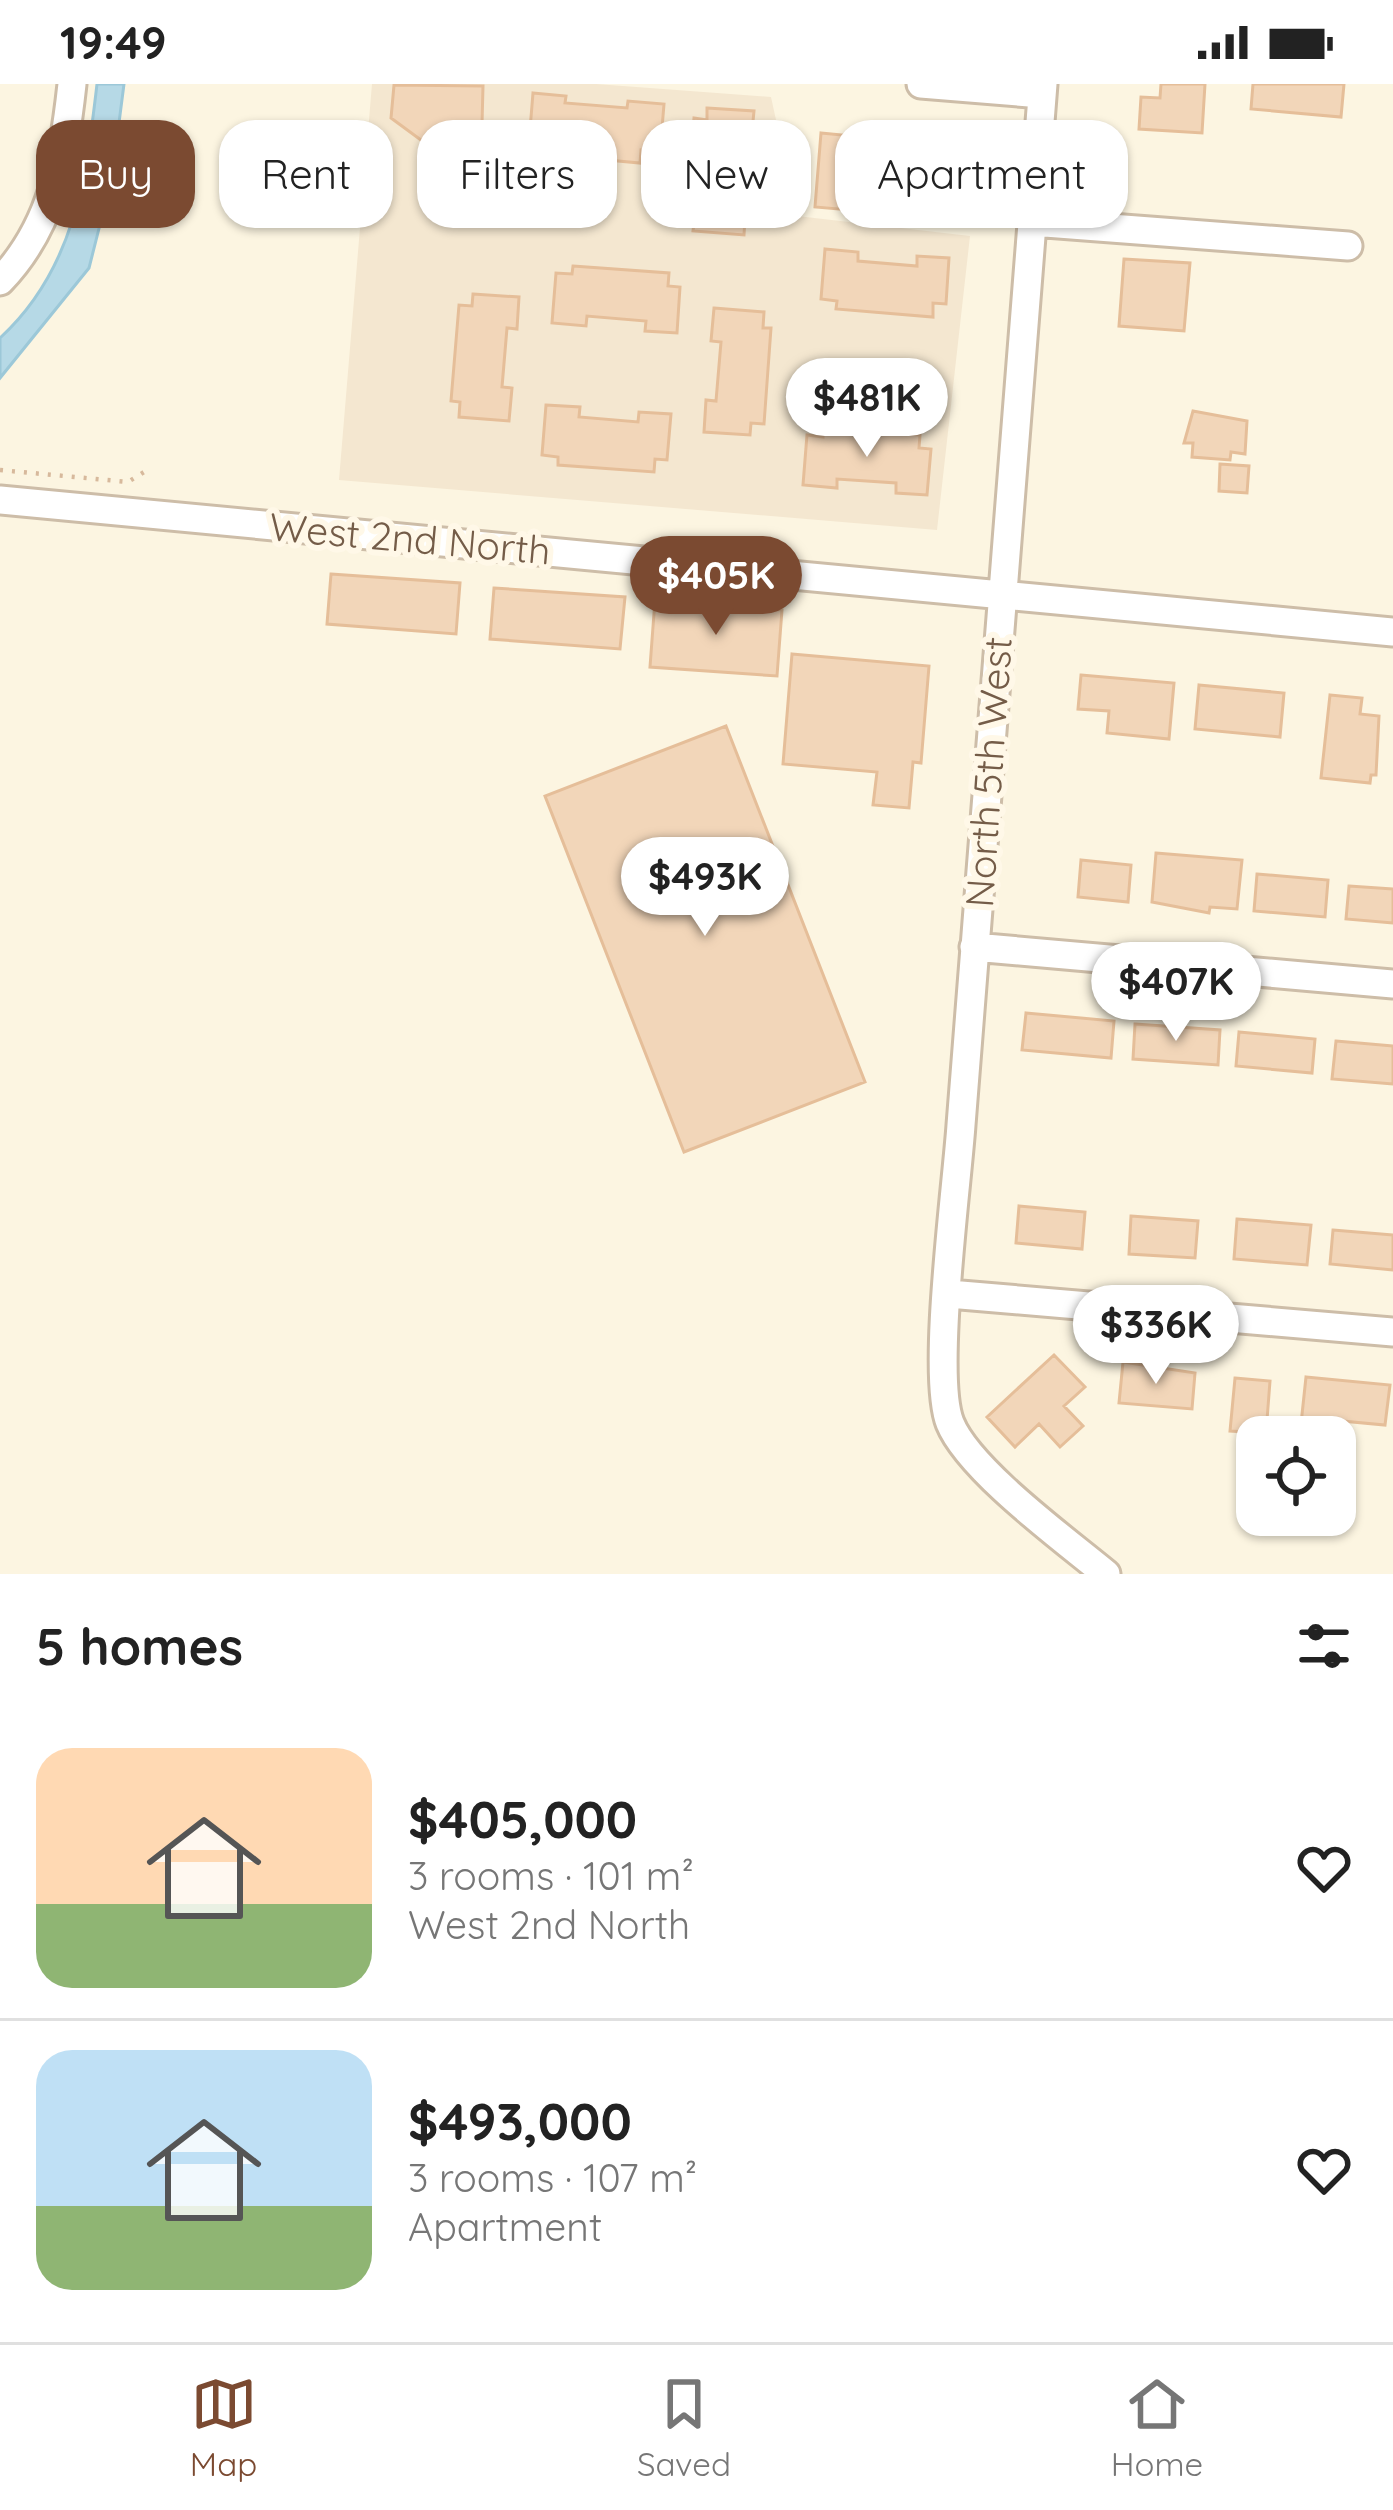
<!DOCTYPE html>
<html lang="en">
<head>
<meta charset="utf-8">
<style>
  body { margin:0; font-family:Quicksand,sans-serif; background:#f2f2f2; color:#222; height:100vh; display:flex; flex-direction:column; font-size:45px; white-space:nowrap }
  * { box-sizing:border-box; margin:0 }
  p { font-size:39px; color:#767676 }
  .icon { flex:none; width:66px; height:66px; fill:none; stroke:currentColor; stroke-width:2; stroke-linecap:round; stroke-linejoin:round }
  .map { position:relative; height:1490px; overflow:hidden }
  .details { display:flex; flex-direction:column; background:#fff; flex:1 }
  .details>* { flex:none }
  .guide { position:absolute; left:36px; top:36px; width:1323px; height:108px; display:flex; gap:24px }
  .tools { position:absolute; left:1236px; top:1332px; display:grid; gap:24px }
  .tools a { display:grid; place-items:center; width:120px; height:120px; border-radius:24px; background:#fff; box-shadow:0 3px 9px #0004; font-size:60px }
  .price { position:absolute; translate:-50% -102px; padding:0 27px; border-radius:42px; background:#fff; color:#222; font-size:39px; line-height:78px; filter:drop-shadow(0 3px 6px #0008) }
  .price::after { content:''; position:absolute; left:50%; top:72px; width:36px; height:27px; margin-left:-18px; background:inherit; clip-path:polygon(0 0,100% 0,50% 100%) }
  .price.selected { background:#7b4a31; color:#fff }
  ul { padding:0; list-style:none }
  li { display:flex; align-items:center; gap:36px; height:300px; padding:0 36px }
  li+li { border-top:3px solid #e0e0e0 }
  li span { display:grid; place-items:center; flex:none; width:336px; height:240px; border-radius:36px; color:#555 }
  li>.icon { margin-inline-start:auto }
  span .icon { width:144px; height:144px; fill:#fffc; stroke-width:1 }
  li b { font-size:51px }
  h2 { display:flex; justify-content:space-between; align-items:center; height:144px; padding:0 36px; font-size:51px }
  .pill { padding:0 42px; border-radius:36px; background:#fff; box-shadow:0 3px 9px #0004; font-size:42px; line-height:108px }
  .pill.selected { background:#7b4a31; color:#fff }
  .status { display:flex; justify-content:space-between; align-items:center; height:84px; padding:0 60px; background:#fff; direction:ltr }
  .status svg { height:33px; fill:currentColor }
  .tabs { display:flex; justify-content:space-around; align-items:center; height:168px; border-top:3px solid #e0e0e0; background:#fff; font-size:33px; color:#767676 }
  .tabs a { display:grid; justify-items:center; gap:6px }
  .tabs .selected { color:#7b4a31 }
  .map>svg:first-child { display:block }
  .residential { fill:#f4e7d0 }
  .water { fill:#b6d9e6; stroke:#9cc8d8; stroke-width:3 }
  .building { fill:#f2d6b9; stroke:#e5be99; stroke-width:3 }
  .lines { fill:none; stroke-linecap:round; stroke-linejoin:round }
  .minor-casing { stroke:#cdbda8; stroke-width:33 }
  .path { stroke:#d7b99c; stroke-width:4.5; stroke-dasharray:3 9; stroke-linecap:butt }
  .minor { stroke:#fff; stroke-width:27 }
  .labels { text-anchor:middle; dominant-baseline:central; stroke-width:12; stroke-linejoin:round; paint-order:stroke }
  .street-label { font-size:39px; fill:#745c48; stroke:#fff8e8 }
</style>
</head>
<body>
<div class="status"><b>19:49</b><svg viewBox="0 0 49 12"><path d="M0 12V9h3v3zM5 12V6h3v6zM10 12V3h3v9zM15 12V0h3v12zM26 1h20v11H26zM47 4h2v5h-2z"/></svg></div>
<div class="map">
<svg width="1393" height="1490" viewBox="0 0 1393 1490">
  <rect width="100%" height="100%" fill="#fcf5e1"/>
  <path class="residential" d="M372,0H596L771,13L797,132L970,152L937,446L339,396Z"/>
  <path class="water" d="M97,0H124L112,93L89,184L0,294V254C74,186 86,95 97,0Z"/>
  <path class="building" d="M1161,0H1205L1202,49L1139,45L1141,13L1160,14Z
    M1253,0H1344L1341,33L1251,25Z
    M394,1L483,2L482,40L465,62L425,59L391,34Z
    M533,9L566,12L565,19L627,24L628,17L664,20L660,68L641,66L640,79L543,70L544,59L529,58Z
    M707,24L754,27L751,58H741L737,117H746L744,151L693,147L695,131L686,130L694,34L707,36Z
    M821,49L853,52L850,81L888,84L884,129L815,123Z
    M825,165L858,168V177L917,182V172L949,174L946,220L933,219V233L836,225L837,217L821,215Z
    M1124,175L1190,179L1184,247L1119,242Z
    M573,182L669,189L668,202L680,203L677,249L645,247L646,237L587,232L586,242L552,239L556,189L572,190Z
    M473,210L519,213L517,245L507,244L502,303L512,304L509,337L459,333L460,318L451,317L459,221L472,222Z
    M714,224L764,228L763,244H771L764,340L751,339L750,351L704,348L706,316L716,317L721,258L711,257Z
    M546,321L580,323L579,333L638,338L639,328L671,330L667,376L655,375L654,388L558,381V373L542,371Z
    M1193,327L1247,337L1245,370L1231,368L1230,376L1192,373L1193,359H1184Z
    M823,344L920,351L919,364L931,365L927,411L896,409V399L837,395V404L803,401L807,351L823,353Z
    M1220,380L1249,382L1247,409L1219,407Z
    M331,490L460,499L456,550L327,540Z
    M494,504L625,513L620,565L490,555Z
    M655,516L782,526L777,592L650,583Z
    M792,570L929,582L921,679L913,678L909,724L873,721L877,688L783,680Z
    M1081,591L1174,599L1169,655L1107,649L1109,627L1078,625Z
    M1199,601L1284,609L1280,653L1195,645Z
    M1330,611L1362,614L1360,630L1379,632L1376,691H1371L1370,699L1321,694Z
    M726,642L865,998L684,1068L545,712Z
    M1156,769L1242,776L1237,825L1210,823L1209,829L1152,818Z
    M1081,776L1131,781L1128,818L1078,813Z
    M1257,790L1328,796L1325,833L1254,827Z
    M1349,802L1393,805V839L1346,835Z
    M1026,929L1114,937L1111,974L1022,966Z
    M1135,940L1220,946L1218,981L1133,975Z
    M1239,948L1315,955L1312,989L1236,982Z
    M1336,957L1393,962V1000L1332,995Z
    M1019,1122L1085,1128L1082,1165L1016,1159Z
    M1131,1132L1198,1137L1195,1174L1129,1170Z
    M1237,1135L1311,1141L1307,1181L1234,1175Z
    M1333,1146L1393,1151V1186L1330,1180Z
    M1054,1271L1085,1303L1064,1322L1083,1342L1060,1363L1039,1340L1015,1363L987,1333Z
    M1123,1278L1195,1289L1192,1325L1119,1319Z
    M1306,1293L1390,1301L1385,1341L1331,1336L1330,1343L1301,1340Z
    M1235,1294L1270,1297L1266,1349L1230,1347Z"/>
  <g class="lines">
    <g class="minor-casing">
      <path id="minor" d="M921,0L1042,10
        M1043,0C1013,347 987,694 961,1041C957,1101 931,1292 950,1339C969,1386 1065,1456 1106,1490
        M1032,138L1348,162
        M0,197C53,142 64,74 72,0
        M0,416L1393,548
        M974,863L1393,900
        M949,1210L1393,1248"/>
    </g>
    <path class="path" d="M0,386L128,398L144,388"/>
    <use href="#minor" class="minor"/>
  </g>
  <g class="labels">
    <g class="street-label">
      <text transform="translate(410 454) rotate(5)">West 2nd North</text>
      <text transform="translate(988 688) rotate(-86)">North 5th West</text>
    </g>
  </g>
</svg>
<div class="tools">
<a><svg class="icon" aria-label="locate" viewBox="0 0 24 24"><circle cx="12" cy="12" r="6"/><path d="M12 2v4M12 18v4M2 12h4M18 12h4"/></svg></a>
</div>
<b class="price" style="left:867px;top:376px">$481K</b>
<b class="price selected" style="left:716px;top:554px">$405K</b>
<b class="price" style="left:705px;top:855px">$493K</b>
<b class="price" style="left:1176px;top:960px">$407K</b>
<b class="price" style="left:1156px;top:1303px">$336K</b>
<div class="guide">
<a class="pill selected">Buy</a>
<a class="pill">Rent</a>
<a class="pill">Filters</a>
<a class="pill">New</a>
<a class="pill">Apartment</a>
</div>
</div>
<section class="details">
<h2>5 homes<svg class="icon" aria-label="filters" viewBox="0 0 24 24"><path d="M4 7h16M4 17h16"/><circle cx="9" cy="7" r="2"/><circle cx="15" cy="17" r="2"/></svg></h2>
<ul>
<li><span style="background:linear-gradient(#ffd9b3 65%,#8fb573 0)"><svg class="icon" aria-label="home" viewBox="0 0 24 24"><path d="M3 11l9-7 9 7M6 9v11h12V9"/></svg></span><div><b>$405,000</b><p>3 rooms · 101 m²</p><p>West 2nd North</p></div><svg class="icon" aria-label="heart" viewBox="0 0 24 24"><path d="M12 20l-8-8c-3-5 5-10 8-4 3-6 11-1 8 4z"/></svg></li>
<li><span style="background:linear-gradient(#bfe0f5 65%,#8fb573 0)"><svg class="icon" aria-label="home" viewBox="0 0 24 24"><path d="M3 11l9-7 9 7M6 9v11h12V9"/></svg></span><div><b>$493,000</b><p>3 rooms · 107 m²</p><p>Apartment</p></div><svg class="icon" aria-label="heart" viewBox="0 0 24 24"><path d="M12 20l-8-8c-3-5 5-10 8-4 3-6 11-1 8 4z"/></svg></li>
</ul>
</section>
<nav class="tabs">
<a class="selected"><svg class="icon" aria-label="map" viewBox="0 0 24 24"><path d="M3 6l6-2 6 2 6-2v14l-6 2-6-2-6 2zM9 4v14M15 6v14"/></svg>Map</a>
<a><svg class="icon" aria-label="saved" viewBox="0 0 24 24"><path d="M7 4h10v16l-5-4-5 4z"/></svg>Saved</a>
<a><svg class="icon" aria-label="home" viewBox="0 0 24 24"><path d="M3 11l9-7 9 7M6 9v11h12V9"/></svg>Home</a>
</nav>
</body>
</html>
